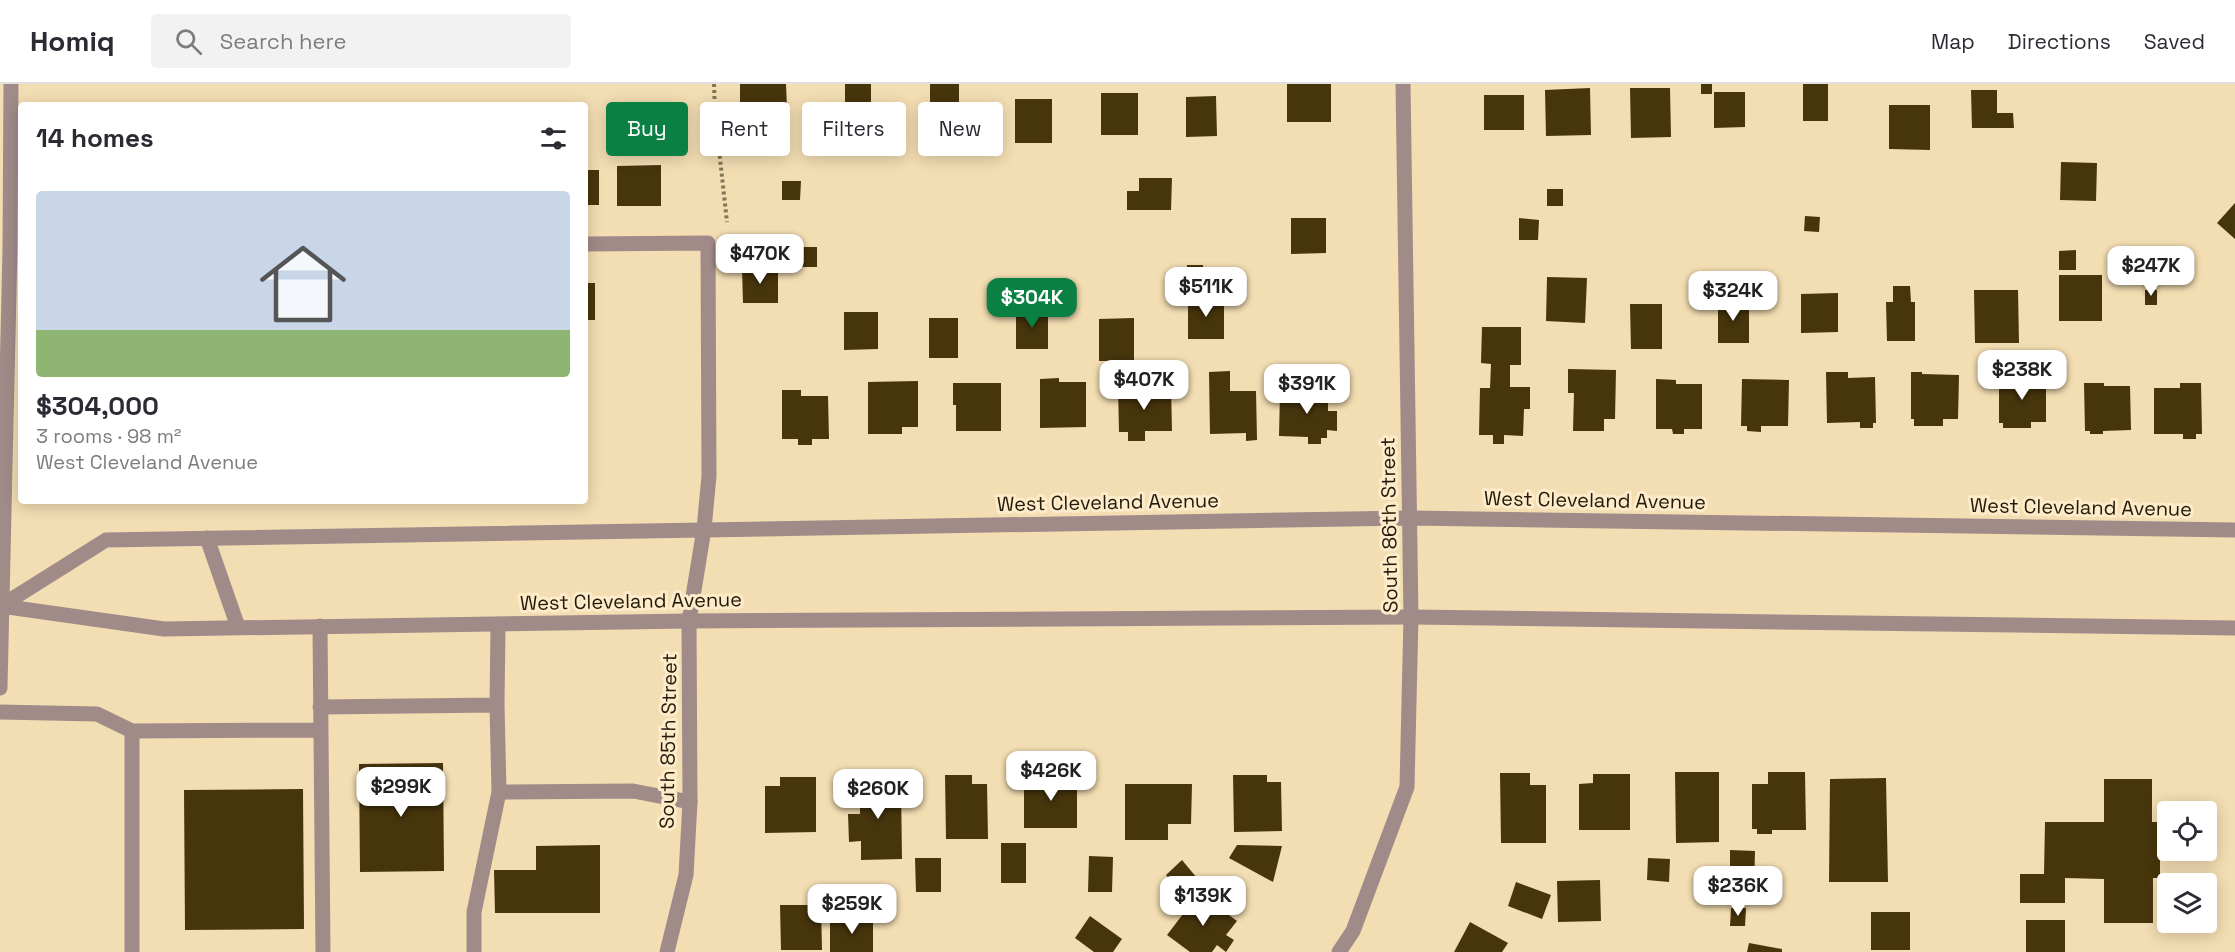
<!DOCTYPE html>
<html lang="en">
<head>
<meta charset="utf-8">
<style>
  body { margin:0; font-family:"Space Grotesk",sans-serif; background:#f2f2f3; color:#2b2b33; height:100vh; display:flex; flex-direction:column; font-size:22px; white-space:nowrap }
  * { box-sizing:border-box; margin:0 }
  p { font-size:20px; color:#7c7c81 }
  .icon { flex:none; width:33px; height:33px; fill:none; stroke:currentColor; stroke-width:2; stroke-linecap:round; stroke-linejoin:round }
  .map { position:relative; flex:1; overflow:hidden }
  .panel { position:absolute; left:18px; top:18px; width:570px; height:402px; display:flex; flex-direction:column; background:#fff; border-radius:6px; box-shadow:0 3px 15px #0003 }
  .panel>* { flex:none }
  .banner { position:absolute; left:606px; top:18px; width:570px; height:54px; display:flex; gap:12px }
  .fabs { position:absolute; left:2157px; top:717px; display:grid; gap:12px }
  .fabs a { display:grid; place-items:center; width:60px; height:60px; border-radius:6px; background:#fff; box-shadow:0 3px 15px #0003; font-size:30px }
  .price { position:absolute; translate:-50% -51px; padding:0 14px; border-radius:12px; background:#fff; color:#222; font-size:20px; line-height:39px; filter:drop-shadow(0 2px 3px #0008) }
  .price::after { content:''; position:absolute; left:50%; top:36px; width:18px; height:14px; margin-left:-9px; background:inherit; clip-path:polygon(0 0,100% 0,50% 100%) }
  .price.current { background:#0b8043; color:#fff }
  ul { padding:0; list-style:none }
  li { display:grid; align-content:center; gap:12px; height:318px; padding:0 18px }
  li span { display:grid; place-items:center; height:186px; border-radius:6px; color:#555 }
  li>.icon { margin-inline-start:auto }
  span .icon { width:108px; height:108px; fill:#fffc; stroke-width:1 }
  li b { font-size:26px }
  h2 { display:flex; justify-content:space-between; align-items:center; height:72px; padding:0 18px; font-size:26px }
  .pill { padding:0 21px; border-radius:6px; background:#fff; box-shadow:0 3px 15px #0003; font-size:21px; line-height:54px }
  .pill.current { background:#0b8043; color:#fff }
  header { display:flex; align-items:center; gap:36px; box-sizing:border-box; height:84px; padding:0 30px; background:#fff; border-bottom:2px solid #e1e1e2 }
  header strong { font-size:28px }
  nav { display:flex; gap:33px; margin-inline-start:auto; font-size:21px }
  .search { width:420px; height:54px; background:#f2f2f3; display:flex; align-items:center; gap:15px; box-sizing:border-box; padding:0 21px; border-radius:6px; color:#7c7c81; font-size:22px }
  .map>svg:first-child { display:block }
  .building { fill:#47350c }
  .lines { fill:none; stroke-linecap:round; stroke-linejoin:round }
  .path { stroke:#837558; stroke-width:4; stroke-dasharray:3 3; stroke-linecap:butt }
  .service { stroke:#a18b89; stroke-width:15 }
  .minor { stroke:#a18b89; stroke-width:15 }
  .tertiary { stroke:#a18b89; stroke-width:15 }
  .labels { text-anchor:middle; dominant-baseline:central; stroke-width:6; stroke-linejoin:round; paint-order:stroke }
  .street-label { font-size:20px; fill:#221a0a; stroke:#fdebc9 }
</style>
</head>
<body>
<header>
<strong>Homiq</strong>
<div class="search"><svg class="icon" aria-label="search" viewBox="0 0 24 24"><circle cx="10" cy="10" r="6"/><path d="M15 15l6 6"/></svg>Search here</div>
<nav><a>Map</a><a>Directions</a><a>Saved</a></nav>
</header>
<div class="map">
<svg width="2235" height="868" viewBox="0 0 2235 868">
  <rect width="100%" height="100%" fill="#f3ddb2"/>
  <path class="building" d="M740,0H786L787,24H740Z
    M845,0H871V31H845Z
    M930,0H959V37L930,36Z
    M1287,0H1331V38H1287Z
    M1701,0H1712V10H1701Z
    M1803,0H1828V37H1803Z
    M1590,4L1591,51L1546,52L1545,6Z
    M1630,4H1670L1671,53L1631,54Z
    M1971,6H1997V29H2013L2014,44H1972Z
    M1714,8H1745V43L1714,44Z
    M1101,9H1138V51H1101Z
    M1484,11H1524V46H1484Z
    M1216,12L1217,52L1186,53V13Z
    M1015,15H1052V59H1015Z
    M1889,21H1930V66L1889,65Z
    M2061,78L2097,79L2096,117L2060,116Z
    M661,81V122H617V82Z
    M585,86H599V121H585Z
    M1139,94H1172L1171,126H1127V107H1139Z
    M782,97H801L800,116H782Z
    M1547,105H1563V122H1547Z
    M2235,119V155L2217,139Z
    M1805,132L1820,133L1819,148L1804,147Z
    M1291,134H1326V169L1291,170Z
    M1519,134L1539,136L1538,156H1519Z
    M800,163H817V183H800Z
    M2076,166V186H2059V167Z
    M1187,181H1203L1204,195L1187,196Z
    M742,184H778V219H743Z
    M2059,191H2102V237H2059Z
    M1547,193L1587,194L1585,239L1546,237Z
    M585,199H595V236H585Z
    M1893,202H1910L1911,218H1915V257H1887L1886,218H1893Z
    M1974,206H2018L2019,259H1975Z
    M2145,206H2157V221H2145Z
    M1838,209V248L1801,249V210Z
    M1188,212H1224V255H1188Z
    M1718,217H1749V259H1718Z
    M1630,220H1662V265H1631Z
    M1016,226H1048V265H1016Z
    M844,228H878V265L844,266Z
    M929,234H958V274H929Z
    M1134,234V277H1099V235Z
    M1482,243H1521V281H1510V303H1530V325H1524L1523,352L1504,351V360H1493V351H1479L1480,304H1490L1491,280L1481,279Z
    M1568,285L1616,286L1615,335H1604V347H1573L1574,309H1568Z
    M1230,287V307H1256L1257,356L1246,357V349L1210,350L1209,288Z
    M1826,288H1848V294L1875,293L1876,339H1873V344H1860V338L1827,339Z
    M1911,288H1922V290L1959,291L1958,335H1943V342H1914V335H1911Z
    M1999,290H2009V294H2046V338H2031V344H2003V339H1999Z
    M1059,294V298H1086V343L1040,344V295Z
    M1656,295L1676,296V300H1702V345H1684V350H1673L1672,345H1656Z
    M1742,295L1789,296L1788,342H1761V348L1747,347V342H1741Z
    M918,297V343H902V350H868V298Z
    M953,299H1001V347H956V321H953Z
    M2084,299H2104V302H2130L2131,346L2103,347V350H2090V347H2085Z
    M2180,299H2201L2202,350H2196V355H2183V350H2154V304H2180Z
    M1171,302L1172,347H1145V357H1128V348H1119L1118,303Z
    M1306,305H1328V327H1337V347L1327,346V354H1321V360H1308V353L1279,352L1280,308L1306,309Z
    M782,306H801V312H828L829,355H812V361H798V355H782Z
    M443,679L444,787L360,788L359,680Z
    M1675,688H1719V758L1676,759Z
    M1768,688H1805L1806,746H1772V750H1757V745H1752V700H1768Z
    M1500,689H1530V701H1546V759H1501Z
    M1593,690H1630V746H1579V700L1593,699Z
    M945,691H972V700H987L988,755H946Z
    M1040,691H1077V744H1024V698H1040Z
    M1233,691H1267V698H1281L1282,747L1234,748Z
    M889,692V703H901L902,775L861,776V757L849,758L848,730H860V693Z
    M780,693H816V748L765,749V702H780Z
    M1886,694L1888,798H1829L1830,695Z
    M2104,695H2152V738H2160V794H2153V839H2104V795L2065,794V819H2020V790H2044L2045,738H2104Z
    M1125,700H1192L1191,740H1168V756H1125Z
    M303,705L304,845L185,846L184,706Z
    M1001,759H1026V799H1001Z
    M600,761V829H495L494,786H536V762Z
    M1237,761L1282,762L1273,798L1229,774Z
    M1730,766L1755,767L1754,806H1730Z
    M1089,772L1113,773L1112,808H1088Z
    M915,774H941V808H916Z
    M1648,774L1670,775L1669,798L1647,796Z
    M1182,776L1197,794L1180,808L1166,791Z
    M1600,796L1601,837L1558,838L1557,797Z
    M1516,798L1551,811L1542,835L1508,822Z
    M1199,809L1237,837L1226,851L1234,856L1226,868L1217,861L1212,868H1190L1167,851Z
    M780,821H821L822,866H781Z
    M1731,824H1746L1745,842H1730Z
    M1871,828H1910V866H1871Z
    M1090,832L1122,855L1113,868H1094L1075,854Z
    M873,834V868H830V835Z
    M2026,836H2065V868H2026Z
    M1470,838L1508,859L1502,868H1454Z
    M1749,859L1782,865V868H1747Z"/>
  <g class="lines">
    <path class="path" d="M714,0L715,29L727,138"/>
    <path class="service" d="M585,160L708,159L709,392L704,445
      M498,540L497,621L499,708L633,707L690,718
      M320,542L323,868
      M320,623L497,621
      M0,628L97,630L132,647L320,646
      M132,647V868
      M474,868V828L499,708"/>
    <path class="minor" d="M667,868L686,791L690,718L689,537L704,445
      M1339,868L1353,847L1407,703L1411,533L1403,0"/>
    <path class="tertiary" d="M207,454L238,543
      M1,522L106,456L1410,434L2235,446
      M1,522L164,545L689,537L1411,533L2235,544
      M0,604L10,163L11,0"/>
  </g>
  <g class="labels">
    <g class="street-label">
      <text transform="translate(1595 416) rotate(1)">West Cleveland Avenue</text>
      <text transform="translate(1108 418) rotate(-1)">West Cleveland Avenue</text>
      <text transform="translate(2081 423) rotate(1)">West Cleveland Avenue</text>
      <text transform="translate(1389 441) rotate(-91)">South 86th Street</text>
      <text transform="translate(631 517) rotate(-1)">West Cleveland Avenue</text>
      <text transform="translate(668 657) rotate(-89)">South 85th Street</text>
    </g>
  </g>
</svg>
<div class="fabs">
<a><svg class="icon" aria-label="locate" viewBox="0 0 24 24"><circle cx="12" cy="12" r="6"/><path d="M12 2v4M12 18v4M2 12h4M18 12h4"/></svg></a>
<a><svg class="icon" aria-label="layers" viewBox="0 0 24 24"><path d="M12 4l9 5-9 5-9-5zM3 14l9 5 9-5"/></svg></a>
</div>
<b class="price" style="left:760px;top:201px">$470K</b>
<b class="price" style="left:2151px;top:213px">$247K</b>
<b class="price" style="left:1206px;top:234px">$511K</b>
<b class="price" style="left:1733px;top:238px">$324K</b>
<b class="price current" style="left:1032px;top:245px">$304K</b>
<b class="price" style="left:2022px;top:317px">$238K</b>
<b class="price" style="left:1144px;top:327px">$407K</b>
<b class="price" style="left:1307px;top:331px">$391K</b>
<b class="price" style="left:1051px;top:718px">$426K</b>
<b class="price" style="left:401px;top:734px">$299K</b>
<b class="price" style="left:878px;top:736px">$260K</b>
<b class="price" style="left:1738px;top:833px">$236K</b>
<b class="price" style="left:1203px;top:843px">$139K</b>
<b class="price" style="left:852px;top:851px">$259K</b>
<div class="banner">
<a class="pill current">Buy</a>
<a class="pill">Rent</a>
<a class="pill">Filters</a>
<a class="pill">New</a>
</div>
<section class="panel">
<h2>14 homes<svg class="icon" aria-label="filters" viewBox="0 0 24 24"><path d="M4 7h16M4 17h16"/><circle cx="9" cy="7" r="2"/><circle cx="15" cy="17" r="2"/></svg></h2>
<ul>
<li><span style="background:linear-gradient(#c9d6e8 75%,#8fb573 0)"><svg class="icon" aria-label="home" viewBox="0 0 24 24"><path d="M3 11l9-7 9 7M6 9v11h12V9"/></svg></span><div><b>$304,000</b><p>3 rooms · 98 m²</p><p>West Cleveland Avenue</p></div></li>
</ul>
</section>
</div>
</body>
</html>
